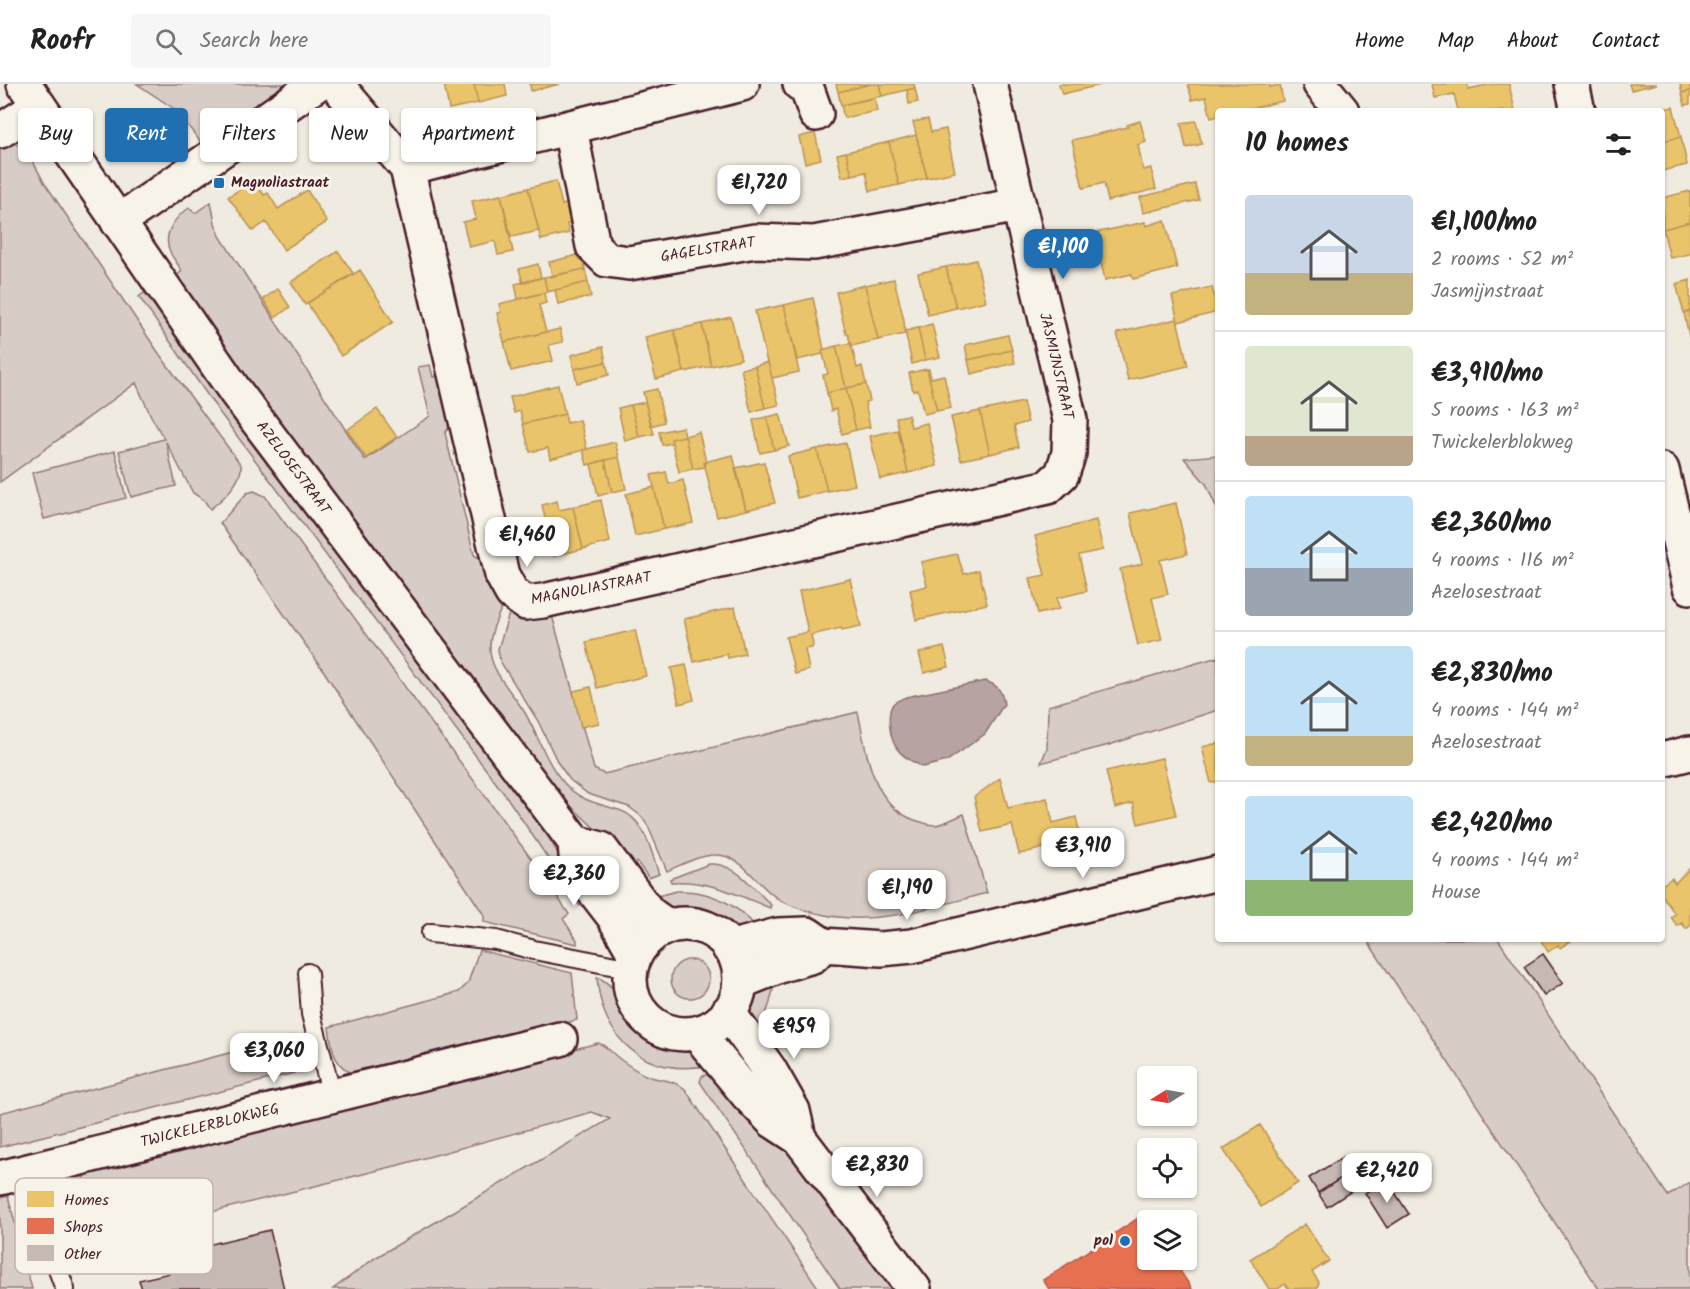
<!DOCTYPE html>
<html lang="en">
<head>
<meta charset="utf-8">
<style>
  body { margin:0; font-family:Kalam,sans-serif; background:#f6f6f6; color:#222; height:100vh; display:flex; flex-direction:column; font-size:22px; white-space:nowrap }
  * { box-sizing:border-box; margin:0 }
  p { font-size:20px; color:#767676 }
  .icon { flex:none; width:33px; height:33px; fill:none; stroke:currentColor; stroke-width:2; stroke-linecap:round; stroke-linejoin:round }
  .map { position:relative; flex:1; overflow:hidden }
  .side { position:absolute; left:1215px; top:24px; width:450px; height:834px; display:flex; flex-direction:column; background:#fff; border-radius:6px; box-shadow:0 2px 4px #0004 }
  .side>* { flex:none }
  .hud { position:absolute; left:18px; top:24px; width:570px; height:54px; display:flex; gap:12px }
  .needle { width:39px; rotate:259deg }
  .controls { position:absolute; left:1137px; top:982px; display:grid; gap:12px }
  .controls a { display:grid; place-items:center; width:60px; height:60px; border-radius:6px; background:#fff; box-shadow:0 2px 4px #0004; font-size:30px }
  .price { position:absolute; translate:-50% -51px; padding:0 14px; border-radius:12px; background:#fff; color:#222; font-size:20px; line-height:39px; filter:drop-shadow(0 2px 3px #0008) }
  .price::after { content:''; position:absolute; left:50%; top:36px; width:18px; height:14px; margin-left:-9px; background:inherit; clip-path:polygon(0 0,100% 0,50% 100%) }
  .price.current { background:#1f6fb2; color:#fff }
  ul { padding:0; list-style:none }
  li { display:flex; align-items:center; gap:18px; height:150px; padding:0 30px }
  li+li { border-top:2px solid #e0e0e0 }
  li span { display:grid; place-items:center; flex:none; width:168px; height:120px; border-radius:6px; color:#555 }
  li>.icon { margin-inline-start:auto }
  span .icon { width:72px; height:72px; fill:#fffc; stroke-width:1 }
  li b { font-size:26px }
  h2 { display:flex; justify-content:space-between; align-items:center; height:72px; padding:0 30px; font-size:26px }
  .chip { padding:0 21px; border-radius:6px; background:#fff; box-shadow:0 2px 4px #0004; font-size:21px; line-height:54px }
  .chip.current { background:#1f6fb2; color:#fff }
  header { display:flex; align-items:center; gap:36px; box-sizing:border-box; height:84px; padding:0 30px; background:#fff; border-bottom:2px solid #e0e0e0 }
  header strong { font-size:28px }
  nav { display:flex; gap:33px; margin-inline-start:auto; font-size:21px }
  .search { width:420px; height:54px; background:#f6f6f6; display:flex; align-items:center; gap:15px; box-sizing:border-box; padding:0 21px; border-radius:6px; color:#767676; font-size:22px }
  .map>svg:first-child { display:block }
  .green { fill:#d8cdc6; stroke:#917678; stroke-width:1.5 }
  .water { fill:#b7a4a2; stroke:#8b6f72; stroke-width:1.5 }
  .homes { fill:#e9c46a; stroke:#b99257; stroke-width:1.5 }
  .shops { fill:#e76f51; stroke:#b85746; stroke-width:1.5 }
  .building { fill:#c6b8b3; stroke:#4a1f2b; stroke-width:1.5 }
  .lines { fill:none; stroke-linecap:round; stroke-linejoin:round }
  .lane-casing { stroke:#4a1f2b; stroke-width:22 }
  .street-casing { stroke:#4a1f2b; stroke-width:38 }
  .secondary-casing { stroke:#4a1f2b; stroke-width:38 }
  .lane { stroke:#f7f3e8; stroke-width:18 }
  .street { stroke:#f7f3e8; stroke-width:33 }
  .secondary { stroke:#f7f3e8; stroke-width:33 }
  .poi-dot { fill:#1f6fb2; stroke:#f7f3e8; stroke-width:2 }
  .labels { text-anchor:middle; dominant-baseline:central; stroke-width:6; stroke-linejoin:round; paint-order:stroke }
  .poi-label { font-size:15px; font-weight:bold; fill:#4a1f2b; stroke:#f7f3e8; text-anchor:start }
  .street-label { font-size:15px; fill:#4a1f2b; stroke:#f7f3e8 }
  .key { fill:#f7f3e8; stroke:#c3b3af; stroke-width:1.5 }
  .key-label { font-size:16px; fill:#4a1f2b }
</style>
</head>
<body>
<header>
<strong>Roofr</strong>
<div class="search"><svg class="icon" aria-label="search" viewBox="0 0 24 24"><circle cx="10" cy="10" r="6"/><path d="M15 15l6 6"/></svg>Search here</div>
<nav><a>Home</a><a>Map</a><a>About</a><a>Contact</a></nav>
</header>
<div class="map">
<svg width="1690" height="1205" viewBox="0 0 1690 1205">
  <rect width="100%" height="100%" fill="#f0ebe0"/>
  <filter id="ink" filterUnits="userSpaceOnUse"><feTurbulence type="fractalNoise" baseFrequency=".0167" numOctaves="2"/><feDisplacementMap in="SourceGraphic" scale="12" xChannelSelector="R" yChannelSelector="G"/><feConvolveMatrix kernelMatrix="1 2 1 2 8 2 1 2 1" color-interpolation-filters="sRGB"/></filter>
  <g filter="url(#ink)">
    <path class="green" d="M137,0H293L202,60L176,26Z
      M12,58C28,64 36,84 44,98L160,271L241,381C243,397 222,416 210,425L204,416L193,409L166,358L176,402L131,413L119,367L164,355L151,332L136,299L0,398V65Z
      M211,118L215,139L220,152L365,376L430,332L418,283L430,281L433,293L441,291L452,340L445,349L474,471L486,478L504,517C499,531 489,549 490,565C490,588 514,610 525,629C539,653 548,685 569,704C584,718 600,720 619,726C645,734 651,767 659,790L649,794L637,778L630,783L604,753L558,710L240,291L173,195L182,187C179,181 174,176 171,170C161,151 174,134 189,124L195,129Z
      M145,208L250,354L539,736L571,793L588,816L580,822L508,715L220,329L139,213Z
      M115,367L126,414L44,435L32,389Z
      M1218,371V427L1206,400L1184,374Z
      M254,407L265,412L543,791L569,830L563,835L577,856V860L484,838V831L323,586L220,439L247,409Z
      M512,520L552,531L594,685L604,690L858,628C867,670 872,726 921,738C924,739 930,741 934,741C943,741 956,733 964,730L987,809C935,822 880,842 825,831C811,828 789,823 777,814C756,801 743,770 715,771C699,771 681,781 667,787L648,742L641,732L629,723L588,710L570,696L558,679L538,637L500,577L498,565Z
      M1218,573V626L1109,661L1041,679L1047,664L1048,622Z
      M709,780C735,778 753,804 771,821L770,824C737,811 707,795 671,798L670,795Z
      M677,807C710,806 736,819 757,844C729,846 726,837 702,831C684,826 669,824 653,813Z
      M1366,855H1498L1668,1112L1690,1098V1205H1599Z
      M479,866L572,889L577,936L358,992C333,983 332,966 329,943L459,908L468,899Z
      M671 895a19 19 0 1 1 38 0a19 19 0 1 1-38 0Z
      M597,893C624,905 621,931 644,948C657,959 672,959 687,965C696,969 703,974 710,981C647,995 601,956 597,893Z
      M774,894C773,914 767,932 756,948C742,923 755,909 774,894Z
      M294,952L300,973L294,989L0,1063V1029Z
      M598,959C608,962 612,970 621,976C628,981 637,987 645,991C659,997 673,995 685,1005L819,1205H333L375,1174L610,1035L592,1028L399,1081L75,1162L60,1151L49,1101L84,1094L82,1089Z
      M716,989L785,1061L895,1205H840L700,998L702,992Z
      M8,1112L32,1205H0V1114Z"/>
    <path class="water" d="M985,597C998,601 1002,607 1004,620L985,650L947,677L923,683C914,678 902,673 896,663C890,654 886,629 893,620C896,617 902,615 906,613Z"/>
    <path class="homes" d="M444,0H474L478,19L449,25Z
      M474,0H505L507,12L478,19Z
      M530,0H560L531,7Z
      M836,0H871L838,8Z
      M871,0H879L882,12L841,21L838,8Z
      M879,0H914L915,4L882,12Z
      M1059,0H1105L1062,10Z
      M1188,0H1270V3L1280,1L1283,17L1239,27H1218V32L1211,34L1206,13L1192,16Z
      M1432,0H1467L1468,5L1492,0H1509L1515,27H1458L1454,10L1435,14Z
      M1629,0H1657L1631,6Z
      M1680,0H1690V7L1682,9Z
      M915,4L918,18L909,20L907,6Z
      M1690,7V20L1685,21L1682,9Z
      M875,14L877,27L844,34L841,21Z
      M1673,23L1681,53L1662,57V27H1655Z
      M928,35L931,48L946,45L955,88L927,94L913,38Z
      M1140,37L1146,58L1138,61L1143,86L1151,84L1156,105L1108,117L1104,99L1083,104L1072,56L1128,43L1127,41Z
      M1196,37L1202,60L1186,64L1181,39Z
      M815,49L821,75L805,79L799,53Z
      M916,51L927,94L899,101L889,58Z
      M1681,53L1687,81L1662,87V57Z
      M889,58L899,101L870,107L866,88L852,91L846,68Z
      M846,68L852,91L842,93L837,70Z
      M254,96L264,111L268,109L278,125L307,106L327,138L284,166L266,138L253,147L228,113Z
      M556,97L562,121L570,119L574,138L567,140L569,149L541,156L528,104Z
      M1195,100L1199,116L1143,129L1140,113Z
      M528,104L539,147L511,153L501,111Z
      M1690,107V138L1663,145L1662,114Z
      M501,111L513,168L498,171L495,157L469,163L463,138L476,135L472,117Z
      M1165,136L1177,184L1133,195L1132,190L1105,196L1094,149L1145,138L1146,142Z
      M1690,138V170L1670,174L1663,145Z
      M338,167L353,189L305,221L291,198Z
      M582,170L585,185L549,193L552,192L549,178Z
      M976,176L986,217L956,224L946,183Z
      M538,180L541,194L523,199L519,185Z
      M946,183L956,224L928,231L918,189Z
      M585,185L588,198L547,208L544,193Z
      M360,186L393,238L341,272L307,219Z
      M544,193L547,208L518,215L515,200Z
      M894,195L904,236L905,250L878,256L865,201Z
      M1690,196V227L1684,229L1676,200Z
      M588,198L591,213L558,220L555,206Z
      M865,201L878,256L851,262L848,250H846L836,208Z
      M1212,203L1218,228L1178,238L1172,212Z
      M278,205L290,223L275,234L263,215Z
      M544,209L546,219L539,221L546,248L504,258L497,229L501,228L499,220Z
      M813,214L824,265L822,266L823,270L797,276L784,221Z
      M784,221L799,288L772,294L768,278L767,279L755,227Z
      M1690,227V257L1684,229Z
      M731,233L741,275L711,282L702,240Z
      M1177,235L1188,282L1128,296L1117,249Z
      M702,240L711,282L684,288L674,246Z
      M932,240L940,273L925,276L918,244Z
      M918,244L925,276L912,280L905,247Z
      M560,245L563,258L549,261L553,277L511,287L504,258Z
      M674,246L684,288L656,295L645,253Z
      M1008,251L1012,266L968,276L965,261Z
      M851,259L857,284L862,282L866,300L846,304L836,262Z
      M836,262L846,304L827,309L823,291L828,290L822,266Z
      M603,263L606,278L574,285L571,271Z
      M1012,266L1015,279L971,290L968,276Z
      M606,278L609,291L577,299L574,285Z
      M768,278L779,321L765,324L755,282Z
      M755,282L765,324L751,328L741,285Z
      M927,285L937,327L924,330L918,306L913,307L909,289Z
      M927,285H929L931,294L944,291L951,324L937,327Z
      M866,300L870,317L865,318L870,343L856,346L846,304Z
      M558,301L565,330L523,340L520,327L514,329L510,313Z
      M846,304L856,346L842,350L836,325L831,327L827,309Z
      M657,305L664,338L651,342L643,308Z
      M645,318L654,350L639,353L631,321Z
      M1023,318L1028,338L1014,342L1019,363L990,370L980,327Z
      M631,321L639,353L625,357L618,324Z
      M377,325L397,353L366,374L347,346Z
      M980,327L990,370L961,376L951,333Z
      M565,330L567,339L580,336L587,365L550,375L548,364L530,368L523,340Z
      M780,330L789,362L774,366L767,333Z
      M908,331L911,343L927,339L937,382L908,389L896,333Z
      M767,333L774,366L760,369L753,336Z
      M683,343L685,352L671,355L672,359L662,361L659,348Z
      M898,346L908,389L880,395L870,352Z
      M699,348L706,378L705,383L693,385L685,352Z
      M685,352L693,385L679,388L671,355Z
      M615,358L619,373L587,381L583,366Z
      M846,359L855,401L827,407L817,365Z
      M817,365L827,407L797,414L788,372Z
      M733,371L746,426L717,433L704,378Z
      M619,373L626,405L612,408L605,376Z
      M605,376L612,408L598,412L591,380Z
      M764,378L775,419L746,426L735,384Z
      M666,388L669,400L683,396L693,439L664,445L651,391Z
      M654,403L664,445L635,452L626,410Z
      M601,416L610,458L583,465L573,423Z
      M557,417L559,426L573,423L583,465L554,472L542,421Z
      M1176,419L1187,470L1160,476L1168,510L1152,514L1162,556L1138,561L1120,485L1142,480L1130,429Z
      M1096,436L1103,466L1079,471L1087,507L1057,514L1059,525L1038,530L1030,494L1045,491L1035,452Z
      M957,470L964,490L979,486L987,520L916,536L910,506L927,502L921,478Z
      M850,495L861,542L842,546L841,544L811,551L813,561L812,564L805,565L809,586L795,590L786,553L808,548L799,507Z
      M735,523L745,570L728,574L727,570L694,578L684,535Z
      M635,546L646,592L597,604L586,558Z
      M944,563L949,583L924,589L919,569Z
      M686,581L694,616L679,620L671,584Z
      M591,603L599,639L581,643L573,607Z
      M1218,659V698L1211,699L1202,663Z
      M1162,674L1176,731L1138,740L1133,719L1115,724L1106,687Z
      M1000,694L1008,724L1047,714L1053,739L1076,733L1081,755L1019,770L1012,741L982,748L974,713Z
      M1690,784V842L1686,845L1682,839L1677,842L1671,833L1675,830L1662,811V801L1672,794L1675,799Z
      M1540,855H1574L1560,864L1558,861L1548,868Z
      M1260,1041L1298,1099L1261,1123L1223,1065Z
      M1305,1140L1329,1177L1312,1188L1319,1198L1317,1204L1289,1205L1285,1200L1278,1205H1269L1250,1175Z"/>
    <path class="shops" d="M1143,1131L1148,1138V1176H1173L1192,1205H1049L1043,1196Z"/>
    <path class="building" d="M1543,870L1563,899L1544,912L1524,883Z
      M1343,1073L1352,1087L1318,1109L1309,1094Z
      M1352,1087L1361,1101L1327,1123L1318,1109Z
      M1386,1095L1409,1130L1387,1144L1365,1109Z
      M270,1146L284,1205H142L139,1196L170,1189L165,1171Z"/>
    <g class="lines">
      <g class="lane-casing">
        <path id="lane" d="M431,849L496,856L534,866L631,885
          M308,889L311,930L332,1012
          M30,1087L42,1142L65,1205"/>
      </g>
      <g class="street-casing">
        <path id="street" d="M336,0L407,84L502,491L512,509L526,519L543,517L1048,403L1062,390L1069,369L1070,336L990,0
          M800,0L806,2L816,30
          M1320,0L1342,27
          M1572,0L1578,27
          M570,44L593,162L607,176L629,179L755,157L814,159L1019,121
          M0,47L39,22
          M407,84L742,0
          M118,138L317,0
          M1662,386L1690,503
          M1662,676L1690,669
          M729,864L778,851L807,850L823,861L881,865L912,862L1218,789
          M740,898L782,881L813,872L823,861
          M0,1094L560,955"/>
      </g>
      <g class="secondary-casing">
        <path id="secondary" d="M24,0L235,307L575,758L577,785L614,833L635,870
          M575,758L601,765L645,824L650,830L667,842
          M630 895a55 55 0 1 1 110 0a55 55 0 1 1-110 0Z
          M728,928L769,985L793,1027L799,1054
          M697,949L747,1010L773,1037L799,1054L914,1205"/>
      </g>
      <use href="#lane" class="lane"/>
      <use href="#street" class="street"/>
      <use href="#secondary" class="secondary"/>
    </g>
  </g>
  <g class="poi-dot">
    <rect x="213" y="93" width="12" height="12" rx="3"/>
    <circle cx="1125" cy="1157" r="6"/>
  </g>
  <g class="labels">
    <g class="poi-label">
      <text x="231" y="99">Magnoliastraat</text>
      <text x="1113" y="1157" text-anchor="end">pol</text>
    </g>
    <g class="street-label">
      <text transform="translate(708 166) rotate(-9)">GAGELSTRAAT</text>
      <text transform="translate(1056 282) rotate(77)">JASMIJNSTRAAT</text>
      <text transform="translate(293 384) rotate(53)">AZELOSESTRAAT</text>
      <text transform="translate(591 505) rotate(-11)">MAGNOLIASTRAAT</text>
      <text transform="translate(210 1042) rotate(-14)">TWICKELERBLOKWEG</text>
    </g>
  </g>
  <rect x="15" y="1094" width="198" height="96" rx="9" class="key"/>
  <rect x="27" y="1107" width="27" height="16" fill="#e9c46a"/>
  <rect x="27" y="1134" width="27" height="16" fill="#e76f51"/>
  <rect x="27" y="1161" width="27" height="16" fill="#c6b8b3"/>
  <g class="key-label">
    <text x="64" y="1121">Homes</text>
    <text x="64" y="1148">Shops</text>
    <text x="64" y="1175">Other</text>
  </g>
</svg>
<div class="controls">
<a><svg class="needle" viewBox="-14 -14 28 28"><path d="M0-13l5 13h-10z" fill="#e53935"/><path d="M0 13l5-13h-10z" fill="#767676"/></svg></a>
<a><svg class="icon" aria-label="locate" viewBox="0 0 24 24"><circle cx="12" cy="12" r="6"/><path d="M12 2v4M12 18v4M2 12h4M18 12h4"/></svg></a>
<a><svg class="icon" aria-label="layers" viewBox="0 0 24 24"><path d="M12 4l9 5-9 5-9-5zM3 14l9 5 9-5"/></svg></a>
</div>
<b class="price" style="left:759px;top:132px">€1,720</b>
<b class="price current" style="left:1063px;top:196px">€1,100</b>
<b class="price" style="left:527px;top:484px">€1,460</b>
<b class="price" style="left:1083px;top:795px">€3,910</b>
<b class="price" style="left:574px;top:823px">€2,360</b>
<b class="price" style="left:907px;top:837px">€1,190</b>
<b class="price" style="left:794px;top:976px">€959</b>
<b class="price" style="left:274px;top:1000px">€3,060</b>
<b class="price" style="left:877px;top:1114px">€2,830</b>
<b class="price" style="left:1387px;top:1120px">€2,420</b>
<div class="hud">
<a class="chip">Buy</a>
<a class="chip current">Rent</a>
<a class="chip">Filters</a>
<a class="chip">New</a>
<a class="chip">Apartment</a>
</div>
<section class="side">
<h2>10 homes<svg class="icon" aria-label="filters" viewBox="0 0 24 24"><path d="M4 7h16M4 17h16"/><circle cx="9" cy="7" r="2"/><circle cx="15" cy="17" r="2"/></svg></h2>
<ul>
<li><span style="background:linear-gradient(#c9d6e8 65%,#c2b280 0)"><svg class="icon" aria-label="home" viewBox="0 0 24 24"><path d="M3 11l9-7 9 7M6 9v11h12V9"/></svg></span><div><b>€1,100/mo</b><p>2 rooms · 52 m²</p><p>Jasmijnstraat</p></div></li>
<li><span style="background:linear-gradient(#dfe7d0 75%,#b9a48a 0)"><svg class="icon" aria-label="home" viewBox="0 0 24 24"><path d="M3 11l9-7 9 7M6 9v11h12V9"/></svg></span><div><b>€3,910/mo</b><p>5 rooms · 163 m²</p><p>Twickelerblokweg</p></div></li>
<li><span style="background:linear-gradient(#bfe0f5 60%,#9aa5b1 0)"><svg class="icon" aria-label="home" viewBox="0 0 24 24"><path d="M3 11l9-7 9 7M6 9v11h12V9"/></svg></span><div><b>€2,360/mo</b><p>4 rooms · 116 m²</p><p>Azelosestraat</p></div></li>
<li><span style="background:linear-gradient(#bfe0f5 75%,#c2b280 0)"><svg class="icon" aria-label="home" viewBox="0 0 24 24"><path d="M3 11l9-7 9 7M6 9v11h12V9"/></svg></span><div><b>€2,830/mo</b><p>4 rooms · 144 m²</p><p>Azelosestraat</p></div></li>
<li><span style="background:linear-gradient(#bfe0f5 70%,#8fb573 0)"><svg class="icon" aria-label="home" viewBox="0 0 24 24"><path d="M3 11l9-7 9 7M6 9v11h12V9"/></svg></span><div><b>€2,420/mo</b><p>4 rooms · 144 m²</p><p>House</p></div></li>
</ul>
</section>
</div>
</body>
</html>
